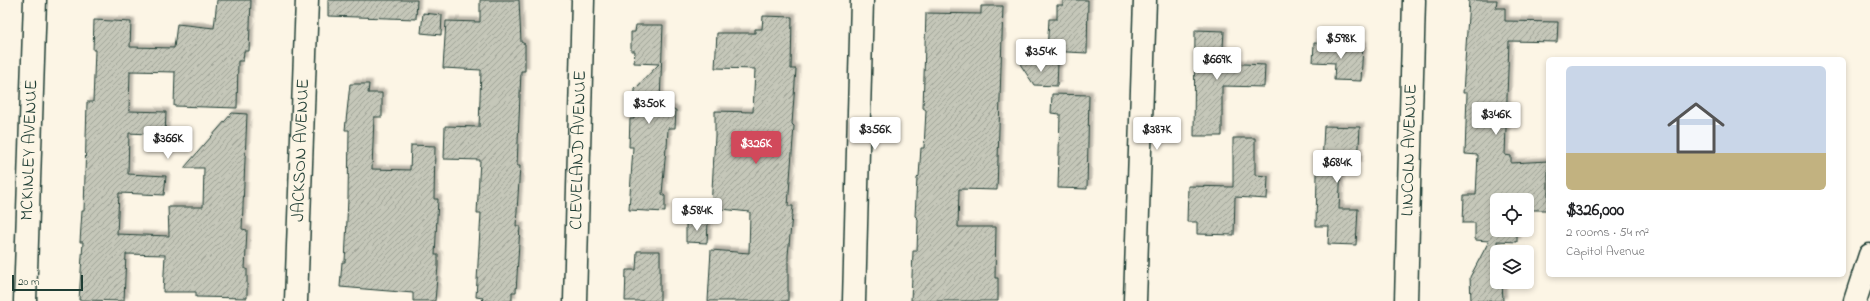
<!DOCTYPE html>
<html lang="en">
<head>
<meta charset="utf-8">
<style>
  body { margin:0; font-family:"Indie Flower",sans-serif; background:#f6f6f6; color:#202124; height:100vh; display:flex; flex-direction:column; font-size:15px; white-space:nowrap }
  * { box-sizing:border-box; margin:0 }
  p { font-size:13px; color:#757577 }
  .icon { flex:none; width:22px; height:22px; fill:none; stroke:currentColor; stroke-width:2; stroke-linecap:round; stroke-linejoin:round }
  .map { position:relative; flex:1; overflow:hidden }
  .panel { position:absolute; left:1546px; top:57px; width:300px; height:220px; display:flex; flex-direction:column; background:#fff; border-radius:6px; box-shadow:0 2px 6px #0003 }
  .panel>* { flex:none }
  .buttons { position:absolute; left:1490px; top:193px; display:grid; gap:8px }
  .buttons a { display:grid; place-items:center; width:44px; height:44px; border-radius:6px; background:#fff; box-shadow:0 2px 6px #0003; font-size:20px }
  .scale { position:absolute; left:12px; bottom:10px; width:71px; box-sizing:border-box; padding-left:4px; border:2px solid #1f3d34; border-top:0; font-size:11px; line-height:14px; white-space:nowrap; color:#1f3d34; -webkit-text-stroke:3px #fcf5e5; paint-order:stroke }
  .price { position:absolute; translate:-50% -34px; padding:0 9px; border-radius:4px; background:#fff; color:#222; font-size:13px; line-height:26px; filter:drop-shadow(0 1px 2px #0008) }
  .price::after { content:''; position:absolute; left:50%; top:24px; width:12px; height:9px; margin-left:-6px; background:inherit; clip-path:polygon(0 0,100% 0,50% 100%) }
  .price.selected { background:#d1495b; color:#fff }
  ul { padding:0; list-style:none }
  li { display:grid; align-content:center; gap:8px; height:212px; padding:0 20px }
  li span { display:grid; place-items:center; height:124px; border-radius:6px; color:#555 }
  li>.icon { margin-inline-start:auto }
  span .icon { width:72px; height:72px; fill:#fffc; stroke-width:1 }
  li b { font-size:17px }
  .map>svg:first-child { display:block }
  .building { fill:url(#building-hatch); stroke:#1f3d34; filter:url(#shadow) }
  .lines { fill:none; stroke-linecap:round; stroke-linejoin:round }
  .street-casing { stroke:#1f3d34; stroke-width:25 }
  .secondary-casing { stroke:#1f3d34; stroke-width:25 }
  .street { stroke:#fcf5e5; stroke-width:22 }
  .secondary { stroke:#fcf5e5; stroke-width:22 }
  .labels { text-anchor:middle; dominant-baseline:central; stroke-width:3; stroke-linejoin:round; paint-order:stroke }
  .street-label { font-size:18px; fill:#1f3d34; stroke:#fcf5e5 }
</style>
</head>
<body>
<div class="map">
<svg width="1870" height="301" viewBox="0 0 1870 301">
  <defs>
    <pattern id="building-hatch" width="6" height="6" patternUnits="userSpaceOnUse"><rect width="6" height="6" fill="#c5c7b9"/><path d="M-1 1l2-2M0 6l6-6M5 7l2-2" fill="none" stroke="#9fa397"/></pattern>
    <filter id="shadow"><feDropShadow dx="3.5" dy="-3.5" stdDeviation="1" flood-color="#0004"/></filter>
  </defs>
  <rect width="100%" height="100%" fill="#fcf5e5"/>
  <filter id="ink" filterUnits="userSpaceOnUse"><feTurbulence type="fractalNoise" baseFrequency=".025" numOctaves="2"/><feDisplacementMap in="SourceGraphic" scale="8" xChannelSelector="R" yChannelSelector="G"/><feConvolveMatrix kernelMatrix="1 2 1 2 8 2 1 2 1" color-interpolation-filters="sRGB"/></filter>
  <g filter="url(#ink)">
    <path class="building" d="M217,0H251L249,51H244L243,61H238L237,108L174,106L175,72L130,71L129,111L166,112L165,135L129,133L128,174L166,176L164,195L119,193L117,234L169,236L168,207H203L204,168H184L232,113L247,114L242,229L247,230L245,269H247V298L196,297V292H163L165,255L126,254L124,301L79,300L83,242H80L82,211H84L87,102H93L95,50H93L94,20L131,22L130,47L174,48L177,24L214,28Z
      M328,0H417L416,19L328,16Z
      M480,0H519L521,42L525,44V71H521L517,166H520L516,226H520L516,292H512V301H482L483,298L476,297L481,213H477L480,160L444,159L445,126L479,127L481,70L443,68L446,21L480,22Z
      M1063,0H1088L1087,53L1047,51L1049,19H1057V5H1063Z
      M1469,0H1497L1496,8H1505V21L1558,22L1557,42L1509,41L1505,155L1511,156V163L1548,161V210H1527V200H1497V230H1517V242L1497,241V282H1502L1503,301H1471L1470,277L1489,241L1475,240V223H1463L1464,195H1476L1478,155L1465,154L1467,93H1463Z
      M981,6H1003L997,190L959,189L958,227H996L995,278H998V301H911L913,251H917L918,219L915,216L917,178L919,176L921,148H924L926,110L923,108L926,13L981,14Z
      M423,13L442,15L441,35L421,33Z
      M763,16L792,17L791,69H796L792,124L794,126L788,206H793L788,255V301H708L711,250L749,253L750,212L711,208L715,136V111L753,112L755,69L715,68L717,33H755V29H762Z
      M636,25H663L660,102L669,103V109L676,110L675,128H668L667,148H666L662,194L665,196V212L629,210L633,147H629L630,119H634L635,89L659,64L634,63L635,51H631V32H635Z
      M1195,30L1224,31L1222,63L1265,65L1264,87L1222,86V136H1194Z
      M1314,43L1363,45L1361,81L1334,80L1335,63L1313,62Z
      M1018,61L1058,63L1057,86L1034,85Z
      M350,84H369L368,93H382V117H374L372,169L410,170L411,145L435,146L434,199H438L435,255H438V266L435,301H413V293L340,287L342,262H345L348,198L349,130H345Z
      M1052,94L1089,95L1087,189L1058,188L1060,114L1051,113Z
      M1324,126L1360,127L1358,165L1341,164L1339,209H1358L1356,245L1328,244L1329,226H1316L1317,174L1319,164H1322Z
      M1233,138H1255V175L1268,176L1267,199L1235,197L1234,235L1197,234V222H1187L1188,186L1233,187Z
      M686,221L708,222L707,243L686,242Z
      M637,251H660V301H625L626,270H636Z"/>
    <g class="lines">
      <g class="street-casing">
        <g id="street">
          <path id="s1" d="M25,301L35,0"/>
          <path id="s2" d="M296,301L307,0"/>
          <path id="s3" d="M575,301L583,0"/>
          <path d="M1135,301L1145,0"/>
          <path id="s4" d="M1406,301L1414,0"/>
          <path d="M1855,301L1870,255"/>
        </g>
      </g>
      <g class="secondary-casing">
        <path id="secondary" d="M854,301L862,0"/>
      </g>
      <use href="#street" class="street"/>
      <use href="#secondary" class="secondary"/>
    </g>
  </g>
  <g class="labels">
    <g class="street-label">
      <text stroke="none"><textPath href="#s1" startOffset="151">MCKINLEY AVENUE</textPath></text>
      <text stroke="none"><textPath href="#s2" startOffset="151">JACKSON AVENUE</textPath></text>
      <text stroke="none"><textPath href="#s3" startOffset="151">CLEVELAND AVENUE</textPath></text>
      <text stroke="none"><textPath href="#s4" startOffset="151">LINCOLN AVENUE</textPath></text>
    </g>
  </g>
</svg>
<div class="buttons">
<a><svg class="icon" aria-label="locate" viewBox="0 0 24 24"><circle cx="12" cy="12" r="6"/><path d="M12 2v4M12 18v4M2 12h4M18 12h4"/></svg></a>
<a><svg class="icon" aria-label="layers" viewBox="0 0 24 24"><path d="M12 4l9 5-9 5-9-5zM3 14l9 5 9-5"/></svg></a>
</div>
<div class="scale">20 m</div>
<b class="price" style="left:1341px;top:60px">$598K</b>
<b class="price" style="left:1041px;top:73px">$354K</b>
<b class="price" style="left:1217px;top:81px">$669K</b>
<b class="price" style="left:649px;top:125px">$350K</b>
<b class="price" style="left:1496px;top:136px">$346K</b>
<b class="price" style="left:875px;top:151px">$356K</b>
<b class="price" style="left:1157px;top:151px">$387K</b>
<b class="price" style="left:168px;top:160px">$366K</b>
<b class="price selected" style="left:756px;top:165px">$326K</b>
<b class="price" style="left:1337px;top:184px">$684K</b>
<b class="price" style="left:697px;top:232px">$584K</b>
<section class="panel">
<ul>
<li><span style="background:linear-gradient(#c9d6e8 70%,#c2b280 0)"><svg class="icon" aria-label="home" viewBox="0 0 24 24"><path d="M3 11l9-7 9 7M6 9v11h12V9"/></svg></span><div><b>$326,000</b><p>2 rooms · 54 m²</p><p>Capitol Avenue</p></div></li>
</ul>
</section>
</div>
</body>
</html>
